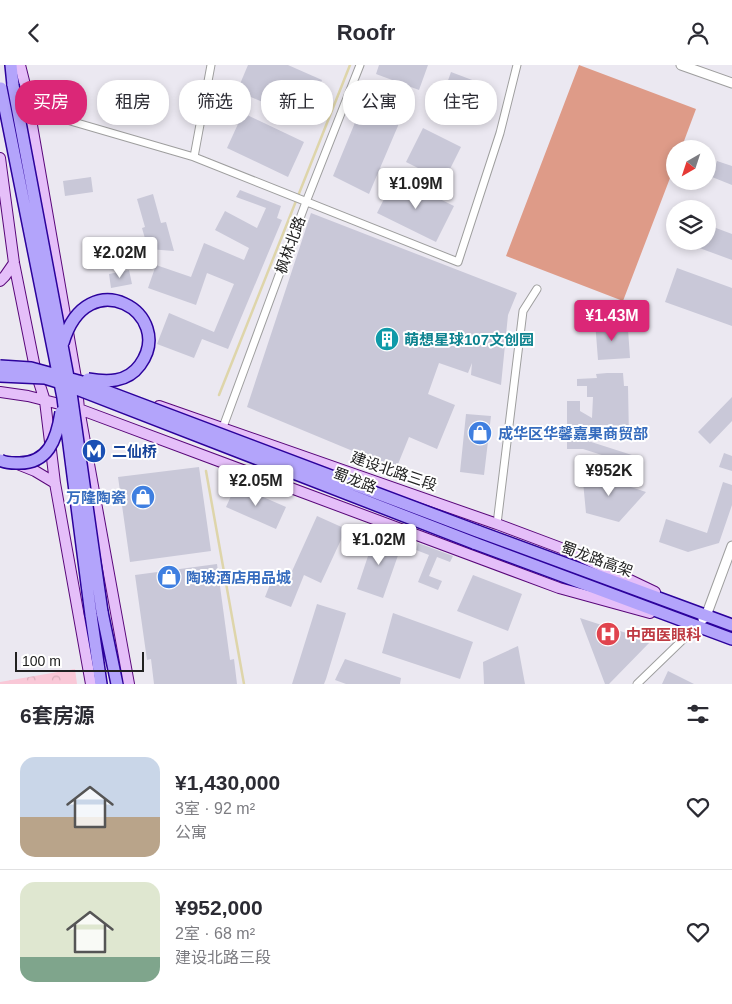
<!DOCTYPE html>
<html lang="zh">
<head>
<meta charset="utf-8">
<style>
  body { margin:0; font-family:Helvetica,"Noto Sans SC",sans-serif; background:#f2f2f3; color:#2b2b33; height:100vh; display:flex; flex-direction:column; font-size:19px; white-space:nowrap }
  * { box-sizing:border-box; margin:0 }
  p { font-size:16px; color:#7c7c81 }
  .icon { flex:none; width:28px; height:28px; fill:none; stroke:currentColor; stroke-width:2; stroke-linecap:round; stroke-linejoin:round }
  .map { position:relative; height:619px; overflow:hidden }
  .details { display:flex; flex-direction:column; background:#fff; flex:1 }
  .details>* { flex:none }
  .top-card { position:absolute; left:15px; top:15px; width:702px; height:45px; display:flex; gap:10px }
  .needle { width:32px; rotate:219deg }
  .tools { position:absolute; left:666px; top:75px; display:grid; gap:10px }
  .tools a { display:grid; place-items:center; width:50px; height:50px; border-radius:50%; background:#fff; box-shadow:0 2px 8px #0003; font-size:25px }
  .scale { position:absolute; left:15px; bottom:12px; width:129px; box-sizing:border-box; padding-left:5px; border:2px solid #212121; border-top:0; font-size:14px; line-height:18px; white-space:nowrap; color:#212121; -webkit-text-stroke:4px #fff; paint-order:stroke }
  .price { position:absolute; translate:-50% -42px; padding:0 11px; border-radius:5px; background:#fff; color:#222; font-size:16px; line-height:32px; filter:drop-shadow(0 1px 2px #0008) }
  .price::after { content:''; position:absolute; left:50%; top:30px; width:15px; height:11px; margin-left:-8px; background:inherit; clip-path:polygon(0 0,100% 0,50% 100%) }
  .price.selected { background:#db2777; color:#fff }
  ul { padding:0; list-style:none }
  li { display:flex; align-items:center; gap:15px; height:125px; padding:0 20px }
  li+li { border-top:1px solid #e1e1e2 }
  li span { display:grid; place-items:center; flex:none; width:140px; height:100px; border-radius:15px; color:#555 }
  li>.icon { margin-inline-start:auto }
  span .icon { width:60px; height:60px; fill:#fffc; stroke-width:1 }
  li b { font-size:21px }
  h2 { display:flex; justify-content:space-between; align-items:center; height:60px; padding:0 20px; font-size:21px }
  .pill { padding:0 18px; border-radius:20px; background:#fff; box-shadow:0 2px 8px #0003; font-size:18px; line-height:45px }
  .pill.selected { background:#db2777; color:#fff }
  header { display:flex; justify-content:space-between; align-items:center; height:65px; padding:0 20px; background:#fff; font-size:22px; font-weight:600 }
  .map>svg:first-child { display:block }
  .park { fill:url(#park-crowns) }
  .pitch { fill:#de9b88 }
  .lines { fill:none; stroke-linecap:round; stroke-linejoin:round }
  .stream { stroke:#ded5aa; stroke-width:2.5 }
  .building { fill:#c9c8d8 }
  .minor-casing { stroke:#9e9e9e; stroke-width:9 }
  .tertiary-casing { stroke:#9e9e9e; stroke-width:11 }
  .secondary-casing { stroke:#59077a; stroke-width:12 }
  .primary-casing { stroke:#2c029c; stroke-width:14 }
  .minor { stroke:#fff; stroke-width:7 }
  .tertiary { stroke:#fff; stroke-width:9 }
  .secondary { stroke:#e5bff9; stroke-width:10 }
  .primary { stroke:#b3a4fb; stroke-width:11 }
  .primary-bridge-casing { stroke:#2c029c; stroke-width:14; stroke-linecap:butt }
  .primary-bridge { stroke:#b3a4fb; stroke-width:11 }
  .labels { text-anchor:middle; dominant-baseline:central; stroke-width:4; stroke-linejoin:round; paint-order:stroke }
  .street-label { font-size:15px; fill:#212121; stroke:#fff }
  .culture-label { font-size:15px; font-weight:bold; fill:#0d838f; stroke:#fff; text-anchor:start }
  .shop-label { font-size:15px; font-weight:bold; fill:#366cbe; stroke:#fff; text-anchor:start }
  .transit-label { font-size:15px; font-weight:bold; fill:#164399; stroke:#fff; text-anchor:start }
  .health-label { font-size:15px; font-weight:bold; fill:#be3a42; stroke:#fff; text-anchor:start }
</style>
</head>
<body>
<header><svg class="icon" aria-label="back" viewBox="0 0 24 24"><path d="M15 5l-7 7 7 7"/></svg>Roofr<svg class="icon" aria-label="person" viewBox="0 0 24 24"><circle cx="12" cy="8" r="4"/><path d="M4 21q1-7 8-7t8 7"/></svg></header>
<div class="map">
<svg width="732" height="619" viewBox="0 0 732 619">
  <defs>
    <pattern id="park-crowns" width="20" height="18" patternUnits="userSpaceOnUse" patternTransform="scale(1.25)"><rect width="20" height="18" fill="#f9c8d7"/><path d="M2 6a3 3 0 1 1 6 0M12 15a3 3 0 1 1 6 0" fill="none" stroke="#d5acb8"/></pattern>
  </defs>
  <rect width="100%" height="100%" fill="#ebe8f1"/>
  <path class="park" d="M75,604L77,619H0V617Z"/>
  <path class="pitch" d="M579,0L696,44L681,84H675V100L623,236L506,191Z"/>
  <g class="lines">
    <path class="stream" d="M219,330L350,0
      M206,406L244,619"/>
  </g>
  <path class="building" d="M248,0H288L322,15L304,55L237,26Z
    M379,0H428L419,25L376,9Z
    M451,7L488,21L477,51L440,38Z
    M368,26L406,42L369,129L333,111Z
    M243,48L304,77L288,112L227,83Z
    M423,63L461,82L444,116L406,97Z
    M717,96L732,101V120L712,112Z
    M91,112L93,127L65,131L63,116Z
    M395,112L454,141L436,177L377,148Z
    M240,125L281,141L277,153L282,155L228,284L202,274L194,293L157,279L169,248L214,267L234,219L207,208L196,240L148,223L156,200L191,212L204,178L244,195L249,183L215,165L225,146L257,163L266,143L236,132Z
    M153,129L161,158L166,157L174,186L148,184L142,163L145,162L137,134Z
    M311,148L517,228L508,250L501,320L471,310L472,298L468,308L439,298L428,329L455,340L437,384L409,372L396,404L247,342Z
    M708,160L732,169V195L683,177L708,176Z
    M677,203L732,223V261L665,237Z
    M129,205L132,219L111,223L109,209Z
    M595,256L628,264L630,293L598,295Z
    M607,308H623L624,321H628L629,373L613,374V360H596L595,374H582L635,391L633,400L583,384H567V336H580V346L592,353L593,332H587V321H577V314L597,313L596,309Z
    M732,332V356L710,379L698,367Z
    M466,349L491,351L484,410L460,407Z
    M724,388L732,391V406L719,402Z
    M199,402L211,486L130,497L118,412Z
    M582,406L646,427L619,457L586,448Z
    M723,417L732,420V440L719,478L688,487L659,477L666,454L707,468Z
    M236,420L286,442L276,464L226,442Z
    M317,451L346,464L321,518L304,510L291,542L265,532L274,509L288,515Z
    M375,470L402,479L383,533L357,524Z
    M418,478L453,491L450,497L437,492L429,511L442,516L438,525L418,517L429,490L416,485Z
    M217,499L230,595L234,594L237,619H154L151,594L147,595L135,510Z
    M473,510L522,529L508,566L457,546Z
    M317,539L346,548L326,614L324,619H292Z
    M393,548L473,577L460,614L382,588Z
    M580,553L651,576L609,619H605Z
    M518,581L525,619H484L483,597Z
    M345,594L401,613L400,619H346L335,615Z
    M668,606L694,619H662Z"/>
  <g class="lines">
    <g class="minor-casing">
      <path id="minor" d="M29,44L194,92L458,197L500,68L517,0
        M194,92L211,0
        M223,362L306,137L360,0
        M497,459L523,246L537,224
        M637,619L697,561"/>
    </g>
    <g class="tertiary-casing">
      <path id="tertiary" d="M681,0L732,18
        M703,554L706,551L732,481"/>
    </g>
    <g class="secondary-casing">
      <path id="secondary" d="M20,0L25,20L76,313L79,344L129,619
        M0,93L14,198L36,308L45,336L55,418L91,619
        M0,216L5,211L14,198
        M0,327L28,331L79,344L559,523L650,548
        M159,341L497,459L569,486L655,527
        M15,398L35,406L55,418"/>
    </g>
    <g class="primary-casing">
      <path id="primary" d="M11,0L13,20
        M477,466L732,560
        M474,478L732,574
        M102,547L117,619
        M91,550L101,619"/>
    </g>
    <use href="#minor" class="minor"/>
    <use href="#tertiary" class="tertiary"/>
    <use href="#secondary" class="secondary"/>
    <use href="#primary" class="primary"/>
    <g class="primary-bridge-casing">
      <path id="primary-bridge" d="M13,20L71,328L102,547
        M1,23L63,333L91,550
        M63,278C87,195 177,249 140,300C127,318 107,317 88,314
        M0,301L31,303L82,317L477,466
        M0,311L45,313L64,319L474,478
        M0,395C5,398 10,398 16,398C48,400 57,374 61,347"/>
    </g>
    <use href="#primary-bridge" class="primary-bridge"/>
  </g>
  <defs>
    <g id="building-disc" transform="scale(1.25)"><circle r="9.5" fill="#0f9aa8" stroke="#fff"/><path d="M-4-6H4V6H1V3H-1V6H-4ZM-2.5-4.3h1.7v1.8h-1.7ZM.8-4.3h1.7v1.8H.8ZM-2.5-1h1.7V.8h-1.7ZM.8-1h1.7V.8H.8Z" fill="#fff"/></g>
    <g id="shop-disc" transform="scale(1.25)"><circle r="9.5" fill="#3f7fe0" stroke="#fff"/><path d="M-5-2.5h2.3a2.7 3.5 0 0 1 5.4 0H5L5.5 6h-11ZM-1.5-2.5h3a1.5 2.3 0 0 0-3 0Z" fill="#fff"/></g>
    <g id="metro-disc" transform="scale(1.25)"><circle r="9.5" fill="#1a4fb4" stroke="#fff"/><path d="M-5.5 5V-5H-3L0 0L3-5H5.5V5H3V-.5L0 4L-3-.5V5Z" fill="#fff"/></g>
    <g id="hospital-disc" transform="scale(1.25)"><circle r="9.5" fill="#e0444e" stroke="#fff"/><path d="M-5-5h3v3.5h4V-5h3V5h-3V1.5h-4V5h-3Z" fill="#fff"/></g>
  </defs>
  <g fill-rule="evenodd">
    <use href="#building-disc" x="387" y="274"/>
    <use href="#shop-disc" x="480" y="368"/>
    <use href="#metro-disc" x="94" y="386"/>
    <use href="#shop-disc" x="143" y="432"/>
    <use href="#shop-disc" x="169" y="512"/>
    <use href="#hospital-disc" x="608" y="569"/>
  </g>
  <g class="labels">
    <g class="street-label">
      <text transform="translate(290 180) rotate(-70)">枫林北路</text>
      <text transform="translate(394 406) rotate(19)">建设北路三段</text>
      <text transform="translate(355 415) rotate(21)">蜀龙路</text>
      <text transform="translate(597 494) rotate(20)">蜀龙路高架</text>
    </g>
    <g class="culture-label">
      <text x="404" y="274">萌想星球107文创园</text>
    </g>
    <g class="shop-label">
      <text x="498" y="368">成华区华馨嘉果商贸部</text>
      <text x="126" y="432" text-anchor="end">万隆陶瓷</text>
      <text x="186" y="512">陶玻酒店用品城</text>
    </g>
    <g class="transit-label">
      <text x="112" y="386">二仙桥</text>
    </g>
    <g class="health-label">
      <text x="626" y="569">中西医眼科</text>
    </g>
  </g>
</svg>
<div class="tools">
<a><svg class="needle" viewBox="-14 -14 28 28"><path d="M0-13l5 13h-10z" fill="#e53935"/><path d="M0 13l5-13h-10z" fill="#7c7c81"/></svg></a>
<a><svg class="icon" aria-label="layers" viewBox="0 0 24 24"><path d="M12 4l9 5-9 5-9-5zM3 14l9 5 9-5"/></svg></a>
</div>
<div class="scale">100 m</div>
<b class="price" style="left:416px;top:145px">¥1.09M</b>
<b class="price" style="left:120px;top:214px">¥2.02M</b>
<b class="price selected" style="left:612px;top:277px">¥1.43M</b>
<b class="price" style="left:609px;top:432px">¥952K</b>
<b class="price" style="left:256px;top:442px">¥2.05M</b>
<b class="price" style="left:379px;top:501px">¥1.02M</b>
<div class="top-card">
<a class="pill selected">买房</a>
<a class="pill">租房</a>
<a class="pill">筛选</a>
<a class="pill">新上</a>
<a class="pill">公寓</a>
<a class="pill">住宅</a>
</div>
</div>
<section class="details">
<h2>6套房源<svg class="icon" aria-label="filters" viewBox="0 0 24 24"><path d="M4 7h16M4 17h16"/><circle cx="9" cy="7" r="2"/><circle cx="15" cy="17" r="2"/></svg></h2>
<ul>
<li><span style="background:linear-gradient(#c9d6e8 60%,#b9a48a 0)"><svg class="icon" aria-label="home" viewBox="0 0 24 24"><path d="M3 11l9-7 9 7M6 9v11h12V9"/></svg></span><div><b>¥1,430,000</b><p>3室 · 92 m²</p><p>公寓</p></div><svg class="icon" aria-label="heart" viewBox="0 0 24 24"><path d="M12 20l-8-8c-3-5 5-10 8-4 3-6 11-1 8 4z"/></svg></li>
<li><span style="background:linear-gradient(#dfe7d0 75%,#7fa58c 0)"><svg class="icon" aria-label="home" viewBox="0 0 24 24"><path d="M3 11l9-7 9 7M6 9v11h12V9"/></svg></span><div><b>¥952,000</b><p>2室 · 68 m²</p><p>建设北路三段</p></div><svg class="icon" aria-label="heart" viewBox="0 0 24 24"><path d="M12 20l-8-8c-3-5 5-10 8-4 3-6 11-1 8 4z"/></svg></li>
</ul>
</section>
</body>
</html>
